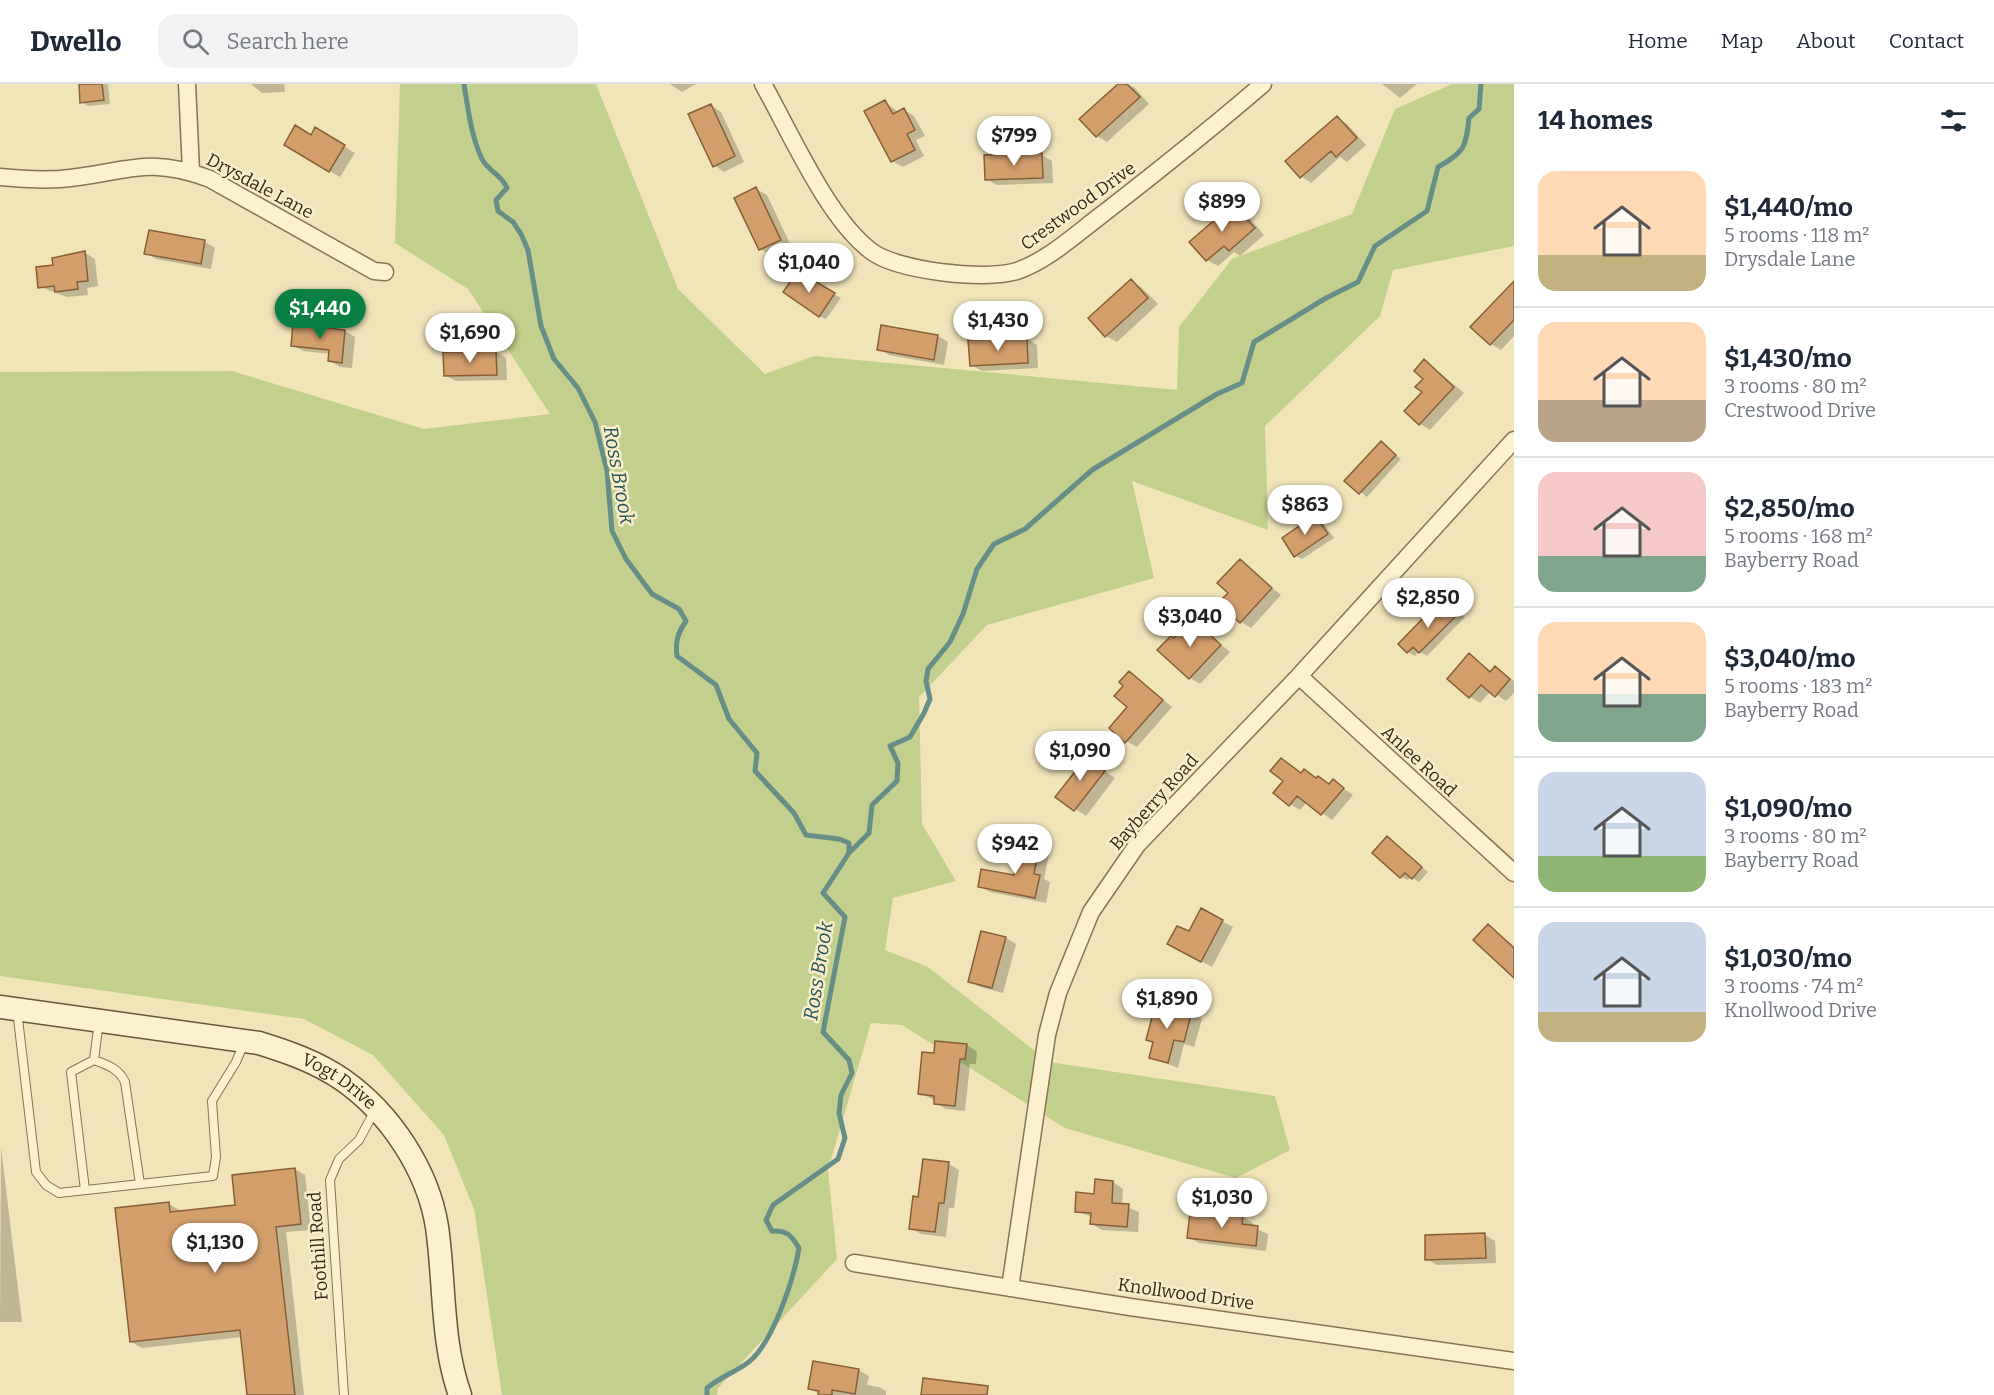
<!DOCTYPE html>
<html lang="en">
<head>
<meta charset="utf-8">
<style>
  body { margin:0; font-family:Bitter,serif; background:#f2f2f3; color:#1f2937; height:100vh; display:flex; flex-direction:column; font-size:22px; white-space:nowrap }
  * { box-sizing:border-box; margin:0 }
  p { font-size:20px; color:#747a83 }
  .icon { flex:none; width:33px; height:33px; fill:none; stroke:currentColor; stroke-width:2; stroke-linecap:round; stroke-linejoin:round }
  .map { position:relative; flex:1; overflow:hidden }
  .drawer { display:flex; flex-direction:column; background:#fff; width:480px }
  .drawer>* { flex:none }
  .price { position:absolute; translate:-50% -51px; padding:0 14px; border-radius:21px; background:#fff; color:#222; font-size:20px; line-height:39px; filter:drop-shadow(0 2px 3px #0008) }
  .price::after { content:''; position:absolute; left:50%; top:36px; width:18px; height:14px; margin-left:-9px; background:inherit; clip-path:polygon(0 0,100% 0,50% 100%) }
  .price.on { background:#0b8043; color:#fff }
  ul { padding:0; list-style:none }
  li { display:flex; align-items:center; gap:18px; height:150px; padding:0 24px }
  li+li { border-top:2px solid #e0e1e3 }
  li span { display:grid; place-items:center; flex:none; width:168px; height:120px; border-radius:18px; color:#555 }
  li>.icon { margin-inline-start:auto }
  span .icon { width:72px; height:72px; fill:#fffc; stroke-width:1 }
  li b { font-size:26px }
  h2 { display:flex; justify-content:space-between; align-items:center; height:72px; padding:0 24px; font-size:26px }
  header { display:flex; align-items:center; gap:36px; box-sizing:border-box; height:84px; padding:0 30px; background:#fff; border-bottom:2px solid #e0e1e3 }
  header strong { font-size:28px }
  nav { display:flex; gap:33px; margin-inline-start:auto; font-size:21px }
  .search { width:420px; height:54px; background:#f2f2f3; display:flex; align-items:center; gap:15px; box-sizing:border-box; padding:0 21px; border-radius:18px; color:#747a83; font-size:22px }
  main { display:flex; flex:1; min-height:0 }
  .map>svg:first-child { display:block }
  .green { fill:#c2cf8d }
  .shadow { fill:#0003 }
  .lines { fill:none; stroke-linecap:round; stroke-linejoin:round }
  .stream { stroke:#668e87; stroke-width:5 }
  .building { fill:#d29e6c; stroke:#885e37; stroke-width:1.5 }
  .lane-casing { stroke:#887353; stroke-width:10 }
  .street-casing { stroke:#887353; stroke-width:19 }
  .secondary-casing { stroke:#695437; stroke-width:25 }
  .lane { stroke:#fbf1cc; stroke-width:8 }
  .street { stroke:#fbf1cc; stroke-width:16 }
  .secondary { stroke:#fbf1cc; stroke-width:22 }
  .labels { text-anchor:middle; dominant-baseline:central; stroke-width:5; stroke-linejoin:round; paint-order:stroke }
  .street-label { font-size:18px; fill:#352919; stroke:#f8eec9 }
  .water-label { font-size:20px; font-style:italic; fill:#275657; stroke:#f8eec9 }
</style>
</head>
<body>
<header>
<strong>Dwello</strong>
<div class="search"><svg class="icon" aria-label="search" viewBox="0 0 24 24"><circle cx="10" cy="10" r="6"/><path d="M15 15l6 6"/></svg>Search here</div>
<nav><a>Home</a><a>Map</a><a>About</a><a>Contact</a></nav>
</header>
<main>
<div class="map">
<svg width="1514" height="1311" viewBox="0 0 1514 1311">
  <rect width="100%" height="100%" fill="#f1e4b9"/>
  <path class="green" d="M400,0H596L678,205L765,290L814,272L1177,306L1179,243L1232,175L1352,130L1395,25L1452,0H1514V162L1393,186L1380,232L1265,342L1268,446L1132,397L1154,494L987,541L919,613L922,740L956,797L893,814L885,866L928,883L1049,978L1275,1012L1290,1066L1236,1094L1065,1044L902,941L871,939L828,1086L837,1175L718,1304L717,1311H502L474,1125L444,1051L373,971L304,935L0,892V288L232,287L424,345L550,330L468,205L395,159Z"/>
  <path class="shadow" d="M80,0H108L110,20L88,22L82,18Z
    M251,0H284L285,8L262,9Z
    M670,0H696L682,8Z
    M1120,0L1134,3L1149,20L1107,58L1097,52Z
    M1382,0H1417L1400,14Z
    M885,18L898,28L904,26L914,32L925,52L916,56L924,72L903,83L892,77Z
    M711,21L721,28L744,78L724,88L714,81Z
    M1337,34L1347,40L1366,61L1347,78L1340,73L1311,99L1301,92Z
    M316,45L355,69L340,93L286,61L311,53Z
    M1042,71L1052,77L1053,99L997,101L986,95Z
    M756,105L767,111L791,162L771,171L760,165Z
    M1233,121L1244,127L1264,151L1240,172L1234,168L1218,182L1207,176L1192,159Z
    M150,148L205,158L215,164L211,185L156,175L146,169Z
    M85,169L95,175L98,202L87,204L88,211L67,213L40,203L54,182Z
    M798,189L841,214L826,235L819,232Z
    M1131,197L1141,203L1158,220L1117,258L1106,252Z
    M1514,205V252L1501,266L1491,260Z
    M345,247L355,253L352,284L340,283L330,277V270L303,267L292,261Z
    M938,252L948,258L944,281L889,271L879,265Z
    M1027,255L1037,261L1038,284L982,287L971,281Z
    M496,268L506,274L507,296L456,297L445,291Z
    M1425,277L1464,309L1430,346L1420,340Z
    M1381,359L1401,375L1367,413L1346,396Z
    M1315,433L1322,437L1334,454L1302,475L1296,472Z
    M1240,477L1281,511L1251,544L1241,538Z
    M1450,521L1465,533L1427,572L1419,567L1415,572L1408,568L1432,527L1440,531Z
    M1192,536L1230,568L1200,600L1190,594L1174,556Z
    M1470,571L1492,588L1495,584L1514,597V609L1506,617L1491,607L1480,619L1470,613Z
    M1129,588L1172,623L1137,663L1126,657L1129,623L1125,601Z
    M1082,671L1115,694L1086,732L1057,713L1079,684Z
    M1281,675L1302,690L1305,687L1329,702L1333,697L1353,711L1332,736L1307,718L1300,726L1290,720Z
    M1387,754L1428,788L1419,798L1411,793L1408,796L1401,793Z
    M1038,764L1049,770L1044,795L1050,798L1046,819L990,808L980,802L1015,793Z
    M1202,826L1233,843L1212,883L1180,866Z
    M1488,842L1514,862V892Z
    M982,848L1006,854L1016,860L1003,909L980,903L970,897Z
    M1191,929L1202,935L1194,963L1184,960L1178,984L1151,973L1154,960L1148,956Z
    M967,961L977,968L976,980H970L965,1027L946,1025L935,1019V1016L919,1009L935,971Z
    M1,1063L22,1238H0Z
    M949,1080L959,1086L954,1124H949L946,1153L921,1150L911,1144L919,1115Z
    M295,1085L305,1091L311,1146L286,1148L304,1311H249L242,1253L142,1264L131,1258L169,1120L179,1126V1129L237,1123Z
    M1113,1098L1123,1105L1122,1121L1139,1128L1138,1148L1102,1146L1092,1140V1133L1076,1127Z
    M1243,1133L1253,1139V1143L1268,1150L1266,1167L1199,1159L1188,1153Z
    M1485,1151L1495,1157L1496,1179L1437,1181L1427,1175Z
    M858,1286L869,1292L867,1301L879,1303L886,1307V1311H820L810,1304Z"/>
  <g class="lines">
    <path class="stream" d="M464,0C468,25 471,52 482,75C488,87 502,91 507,104L496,116L498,127L513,138L521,150L528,166L541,242L554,275L578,304L595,338L607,387L612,447L626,475L652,510L679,525L686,537C678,549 675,557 677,572L716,601L729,635L757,669L755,687L794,729L806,751L839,755L849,759V769L823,809L845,833L823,948L849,976L852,989L841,1011L839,1029L845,1054L838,1075L773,1121L766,1136L772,1147C787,1146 791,1151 799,1164C794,1194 772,1263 746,1280C733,1289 719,1294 707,1304V1311
      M849,769L869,749L872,721L897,697L898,679L890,662L910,653L924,629L930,615L926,597L928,585L950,558L963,530L977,485L994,460L1025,445L1092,386L1217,310L1242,299L1254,258L1326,214L1358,198L1375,162L1427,127L1438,83C1464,68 1466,64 1469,34L1479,25L1481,0"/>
  </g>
  <path class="building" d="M79,0H102L104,16L80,19Z
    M1118,0H1127L1140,13L1096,53L1079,35Z
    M885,16L893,30L904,24L915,46L907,50L915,66L891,78L864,27Z
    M711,20L735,72L713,83L688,30Z
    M1337,32L1357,54L1336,73L1331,67L1300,94L1285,77Z
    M295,41L311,51L315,43L345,61L329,88L284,61Z
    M1042,69L1043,94L985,96L984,71Z
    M756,103L781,156L759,166L734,114Z
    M1233,120L1255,144L1229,167L1224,162L1206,177L1189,158Z
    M149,146L205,156L201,180L144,170Z
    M85,167L88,197L77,198L78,205L55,208L54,202L38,204L36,183L53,181L52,174Z
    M798,187L835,209L819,233L783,208Z
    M1131,195L1148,214L1105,253L1088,234Z
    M1514,197V236L1490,261L1470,243Z
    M293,240L345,246L342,279L328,277L329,266L291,262Z
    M881,241L938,251L934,276L877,266Z
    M1027,254L1028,279L970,282L968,256Z
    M496,267L497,291L444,292L443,268Z
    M1424,275L1454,303L1419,341L1404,327L1422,308L1415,303L1423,295L1414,287Z
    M1381,357L1396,371L1359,410L1344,397Z
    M1315,431L1328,450L1294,473L1282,454Z
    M1240,475L1272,504L1240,539L1218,519L1228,509L1217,499Z
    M1450,519L1459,529L1419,569L1413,563L1407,569L1398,560L1432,525L1438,531Z
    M1192,534L1221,561L1189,595L1157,566L1171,552L1174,554Z
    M1469,569L1490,588L1495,582L1510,595L1495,613L1481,601L1469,614L1447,595Z
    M1129,587L1163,616L1125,659L1109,644L1127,623L1114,612L1123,602L1119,598Z
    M1081,669L1105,687L1074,727L1055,713L1077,685L1072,681Z
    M1281,674L1301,689L1304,685L1316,694L1318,692L1329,700L1333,695L1344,704L1321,731L1297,712L1289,722L1273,709L1283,697L1270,687Z
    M1387,752L1422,783L1412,795L1405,789L1400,794L1372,769Z
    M1020,759L1039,762L1034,790L1040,791L1035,814L978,803L981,785L1014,791Z
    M1201,824L1223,836L1201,878L1167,860L1177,842L1189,847Z
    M1488,840L1514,864V894L1473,856Z
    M981,847L1006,853L992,904L968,898Z
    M1156,918L1192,927L1184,958L1174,956L1168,979L1149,974L1153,958L1146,956Z
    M935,957L967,960L965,975H960L955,1022L934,1020V1012L918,1010L922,968L934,969Z
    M923,1075L949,1078L944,1119H939L935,1148L909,1145L913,1112L918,1113Z
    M295,1084L301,1140L276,1143L295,1311H247L240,1246L130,1258L115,1124L169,1118L170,1128L235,1121L232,1091Z
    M1095,1095L1113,1097L1112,1119L1129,1120L1127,1143L1090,1140L1091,1129L1075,1128L1076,1108L1094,1110Z
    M1201,1127L1243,1131L1242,1140L1258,1142L1256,1162L1187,1154L1190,1129L1200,1130Z
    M1485,1149L1486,1174L1425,1176V1151Z
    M813,1277L859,1285L855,1310L832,1306V1311H818L819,1307L808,1305Z
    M923,1294L988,1302L987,1311H921Z"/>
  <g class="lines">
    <g class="lane-casing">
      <path id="lane" d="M17,926L36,1088L46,1101L59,1109L213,1092L216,1073L212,1017L236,978L244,959
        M94,976C108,981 119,985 125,998L140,1100
        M85,1106L71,988L94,976L99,937
        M344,1311L330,1096L339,1075L359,1056L374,1028"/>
    </g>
    <g class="street-casing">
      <path id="street" d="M187,0L191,87
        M763,0C790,48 828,135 871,167C897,187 985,197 1017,187C1049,176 1077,149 1104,129C1158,87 1211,45 1263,0
        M0,93C19,95 41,96 60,95C123,90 145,70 210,95L374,187L385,188
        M1299,592L1514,789
        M854,1179L1130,1223L1514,1277
        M1010,1204L1047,951L1058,909L1091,828L1137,761L1299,592L1514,356"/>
    </g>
    <g class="secondary-casing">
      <g id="secondary">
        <path id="s1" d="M0,923L259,959C288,968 317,978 343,996C390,1029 428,1086 437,1143C445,1198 441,1258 460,1311"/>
      </g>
    </g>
    <use href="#lane" class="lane"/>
    <use href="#street" class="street"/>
    <use href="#secondary" class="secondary"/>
  </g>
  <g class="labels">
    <g class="street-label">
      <text transform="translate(260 102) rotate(28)">Drysdale Lane</text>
      <text transform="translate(1078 122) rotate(-36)">Crestwood Drive</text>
      <text transform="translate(1419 677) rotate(43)">Anlee Road</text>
      <text transform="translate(1154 718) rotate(-48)">Bayberry Road</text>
      <text stroke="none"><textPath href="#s1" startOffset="351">Vogt Drive</textPath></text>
      <text transform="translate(318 1162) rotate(-94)">Foothill Road</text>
      <text transform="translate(1186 1210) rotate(8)">Knollwood Drive</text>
    </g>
    <g class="water-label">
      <text transform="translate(619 391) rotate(80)">Ross Brook</text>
      <text transform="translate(818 887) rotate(-81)">Ross Brook</text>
    </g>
  </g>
</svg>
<b class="price" style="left:1014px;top:83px">$799</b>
<b class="price" style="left:1222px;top:149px">$899</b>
<b class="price" style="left:809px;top:210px">$1,040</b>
<b class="price on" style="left:320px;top:256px">$1,440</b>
<b class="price" style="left:998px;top:268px">$1,430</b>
<b class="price" style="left:470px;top:280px">$1,690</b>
<b class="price" style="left:1305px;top:452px">$863</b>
<b class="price" style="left:1428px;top:545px">$2,850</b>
<b class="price" style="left:1190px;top:564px">$3,040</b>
<b class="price" style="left:1080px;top:698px">$1,090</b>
<b class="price" style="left:1015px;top:791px">$942</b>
<b class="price" style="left:1167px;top:946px">$1,890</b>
<b class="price" style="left:1222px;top:1145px">$1,030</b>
<b class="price" style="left:215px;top:1190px">$1,130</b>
</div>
<section class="drawer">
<h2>14 homes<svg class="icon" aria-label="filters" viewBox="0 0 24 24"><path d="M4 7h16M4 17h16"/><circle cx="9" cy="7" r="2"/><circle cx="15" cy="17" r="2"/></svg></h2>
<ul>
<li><span style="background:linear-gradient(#ffd9b3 70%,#c2b280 0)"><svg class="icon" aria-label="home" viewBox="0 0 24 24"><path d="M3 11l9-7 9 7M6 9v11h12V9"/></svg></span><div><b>$1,440/mo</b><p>5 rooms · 118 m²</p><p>Drysdale Lane</p></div></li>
<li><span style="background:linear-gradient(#ffd9b3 65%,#b9a48a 0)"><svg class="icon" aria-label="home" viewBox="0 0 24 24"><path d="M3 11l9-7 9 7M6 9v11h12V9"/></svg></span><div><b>$1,430/mo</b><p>3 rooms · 80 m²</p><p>Crestwood Drive</p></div></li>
<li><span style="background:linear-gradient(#f6c9c9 70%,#7fa58c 0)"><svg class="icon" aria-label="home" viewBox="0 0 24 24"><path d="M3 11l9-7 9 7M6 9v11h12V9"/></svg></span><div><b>$2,850/mo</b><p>5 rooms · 168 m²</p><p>Bayberry Road</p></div></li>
<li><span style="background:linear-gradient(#ffd9b3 60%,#7fa58c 0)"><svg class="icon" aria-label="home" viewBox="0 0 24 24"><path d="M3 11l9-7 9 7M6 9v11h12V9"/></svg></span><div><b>$3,040/mo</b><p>5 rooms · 183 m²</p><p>Bayberry Road</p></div></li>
<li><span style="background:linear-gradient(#c9d6e8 70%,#8fb573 0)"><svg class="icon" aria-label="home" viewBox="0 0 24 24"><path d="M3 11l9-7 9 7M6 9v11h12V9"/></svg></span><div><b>$1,090/mo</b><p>3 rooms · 80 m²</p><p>Bayberry Road</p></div></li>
<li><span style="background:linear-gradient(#c9d6e8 75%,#c2b280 0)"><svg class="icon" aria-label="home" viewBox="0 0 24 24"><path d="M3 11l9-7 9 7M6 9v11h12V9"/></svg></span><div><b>$1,030/mo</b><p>3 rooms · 74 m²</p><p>Knollwood Drive</p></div></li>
</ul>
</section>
</main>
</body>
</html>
